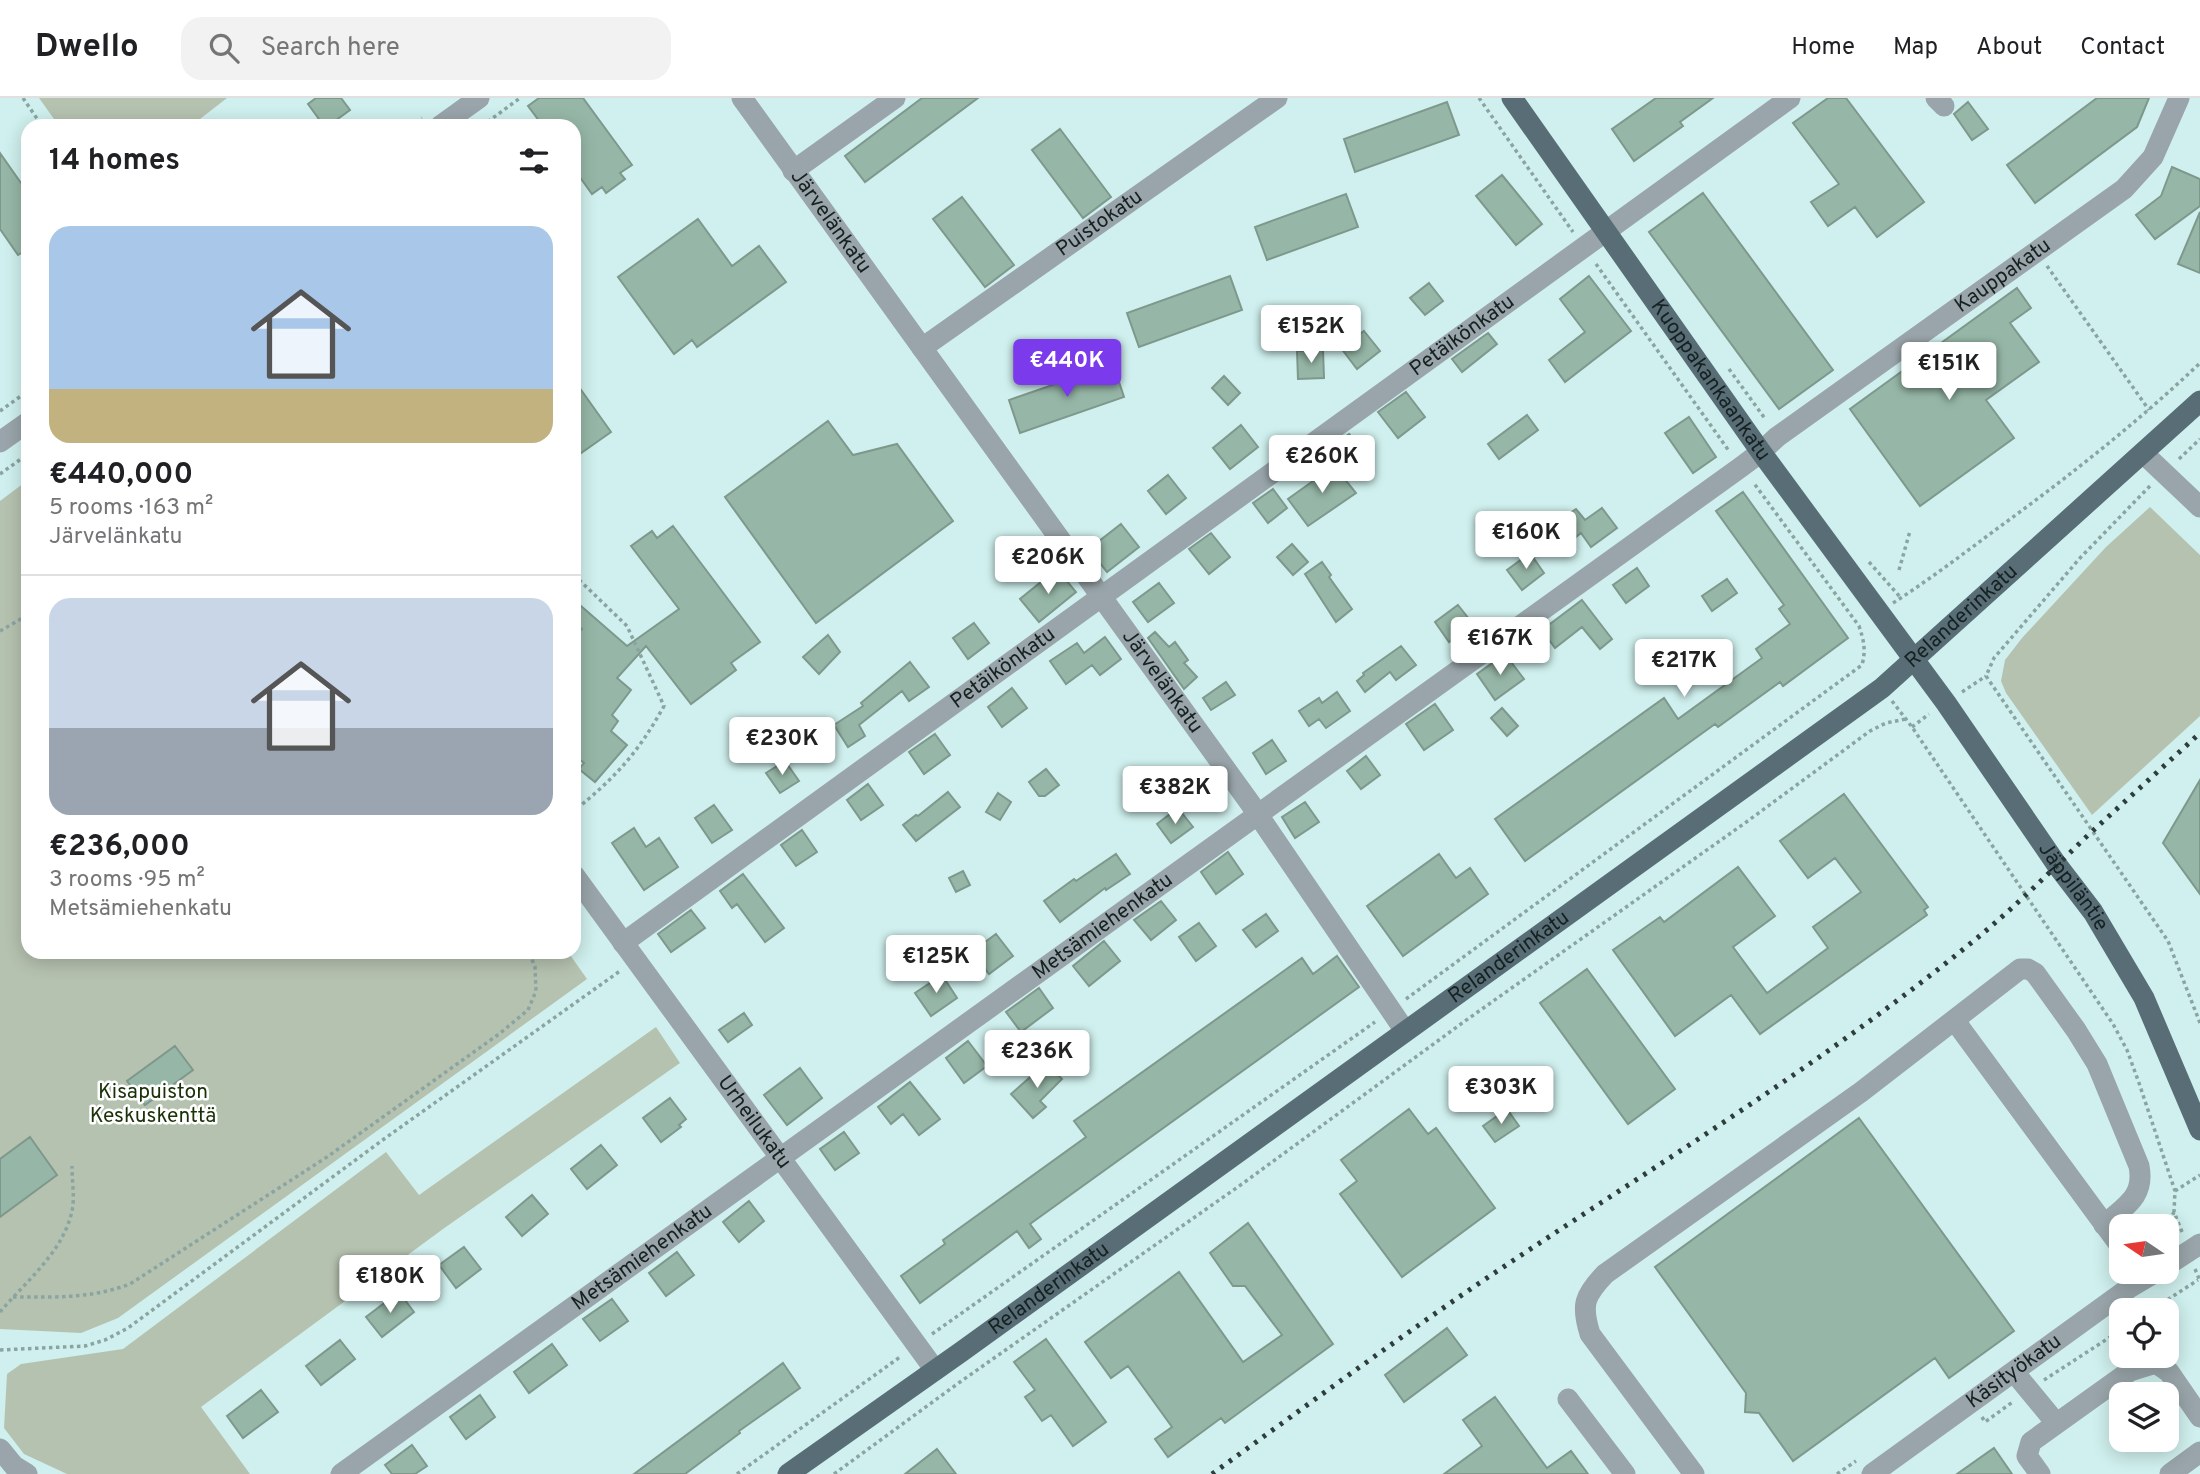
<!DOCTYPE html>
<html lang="en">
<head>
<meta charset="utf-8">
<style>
  body { margin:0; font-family:Overpass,sans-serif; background:#f2f2f2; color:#202124; height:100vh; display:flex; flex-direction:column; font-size:26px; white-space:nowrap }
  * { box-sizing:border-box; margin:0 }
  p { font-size:23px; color:#757577 }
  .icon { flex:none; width:38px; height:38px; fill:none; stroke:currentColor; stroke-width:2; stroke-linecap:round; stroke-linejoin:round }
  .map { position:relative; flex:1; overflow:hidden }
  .drawer { position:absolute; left:21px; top:21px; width:560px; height:840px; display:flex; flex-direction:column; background:#fff; border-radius:21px; box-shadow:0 4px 18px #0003 }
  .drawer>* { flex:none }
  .needle { width:46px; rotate:283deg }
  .fabs { position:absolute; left:2109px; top:1116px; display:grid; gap:14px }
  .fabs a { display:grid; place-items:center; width:70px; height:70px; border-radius:14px; background:#fff; box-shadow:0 4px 18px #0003; font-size:35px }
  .price { position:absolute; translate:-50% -60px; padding:0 16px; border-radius:7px; background:#fff; color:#222; font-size:23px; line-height:46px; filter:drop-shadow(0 2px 4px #0008) }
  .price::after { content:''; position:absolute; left:50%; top:42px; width:21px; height:16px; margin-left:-10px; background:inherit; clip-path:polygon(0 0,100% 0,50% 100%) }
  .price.on { background:#7c3aed; color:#fff }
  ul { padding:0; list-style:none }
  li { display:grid; align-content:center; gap:14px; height:371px; padding:0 28px }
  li+li { border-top:2px solid #e0e0e0 }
  li span { display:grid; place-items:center; height:217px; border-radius:21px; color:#555 }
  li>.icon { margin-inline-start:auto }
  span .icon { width:126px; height:126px; fill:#fffc; stroke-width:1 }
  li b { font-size:30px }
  h2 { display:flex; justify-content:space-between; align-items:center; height:84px; padding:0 28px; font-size:30px }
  header { display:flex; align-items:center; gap:42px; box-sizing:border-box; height:98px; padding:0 35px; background:#fff; border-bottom:2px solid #e0e0e0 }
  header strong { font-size:33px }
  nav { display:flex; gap:38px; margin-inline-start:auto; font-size:24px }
  .search { width:490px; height:63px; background:#f2f2f2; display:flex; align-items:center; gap:18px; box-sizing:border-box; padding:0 24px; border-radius:21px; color:#757577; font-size:26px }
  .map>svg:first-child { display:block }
  .green { fill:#b6c2b0 }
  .building { fill:#96b7a7; stroke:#7f988c; stroke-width:2 }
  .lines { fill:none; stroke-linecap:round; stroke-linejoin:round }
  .path { stroke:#8aa4a2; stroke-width:3.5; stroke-dasharray:3.5 3.5; stroke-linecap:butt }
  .minor { stroke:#99a5aa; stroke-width:21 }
  .major { stroke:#586d76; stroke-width:21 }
  .rail { stroke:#2e3d3c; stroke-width:5; stroke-dasharray:3.5 7; stroke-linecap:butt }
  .labels { text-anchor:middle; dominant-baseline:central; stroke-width:5; stroke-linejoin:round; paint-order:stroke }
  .street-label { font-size:21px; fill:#162221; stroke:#fff }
  .park-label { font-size:21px; fill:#193208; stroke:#fff }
</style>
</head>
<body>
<header>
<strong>Dwello</strong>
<div class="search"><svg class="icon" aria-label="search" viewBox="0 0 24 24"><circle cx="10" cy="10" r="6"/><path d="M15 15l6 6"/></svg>Search here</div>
<nav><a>Home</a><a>Map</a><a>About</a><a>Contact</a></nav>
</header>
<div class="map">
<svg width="2200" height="1376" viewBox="0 0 2200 1376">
  <rect width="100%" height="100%" fill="#cff0ee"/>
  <path class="green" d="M39,0H227L191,28H59Z
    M28,382V854H568L587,881L118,1220L81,1235L0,1231V403Z
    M2150,409L2200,457V618L2092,717L2006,595L2001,583L2005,562L2022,540L2106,449Z
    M656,929L680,965L443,1131L201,1309L250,1376H67L24,1356L4,1330L7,1276L21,1266L123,1251L386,1054L419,1097Z"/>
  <path class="building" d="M316,0H341L350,12L328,28H324L308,6Z
    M539,0H583L632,67L620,75L625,81L606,95L602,89L592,96L574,71V28H543L528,8Z
    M922,0H978L865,84L845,58Z
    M1656,0H1713L1680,24L1683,28L1634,63L1612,31Z
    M1828,0H1846L1924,104L1877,139L1855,109L1828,128L1811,104L1839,86L1793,25Z
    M2097,0H2149L2137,29L2035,105L2007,67Z
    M1447,4L1459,37L1355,74L1344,41Z
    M1968,4L1988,31L1972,42L1954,16Z
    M1060,31L1111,99L1083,120L1032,52Z
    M0,55L28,95V151L18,157L0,131Z
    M2172,69L2200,81V108L2155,141L2136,117L2161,98Z
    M1502,77L1542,126L1516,147L1476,98Z
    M1703,95L1833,272L1779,311L1649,134Z
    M1346,96L1358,129L1267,162L1255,129Z
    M962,99L1014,167L985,189L933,121Z
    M2200,114V175L2178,166Z
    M698,121L732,168L759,148L786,184L697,249L692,242L674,256L618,179Z
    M1230,178L1242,212L1139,249L1127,215Z
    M1589,178L1631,233L1565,284L1549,262L1585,234L1560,201Z
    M1429,185L1443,203L1425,217L1410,200Z
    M2017,190L2031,210L2010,225L2039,264L1986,302L2014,340L1920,408L1850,311Z
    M1364,233L1380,253L1357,271L1341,250Z
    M1488,235L1497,246L1462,274L1452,261Z
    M1323,252L1324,280L1298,281L1297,253Z
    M1113,266L1124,299L1020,335L1009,302Z
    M1224,278L1240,295L1228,307L1212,290Z
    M574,282L611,334L574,360Z
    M1406,294L1425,319L1398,340L1378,314Z
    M1527,317L1538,332L1499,361L1488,346Z
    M1689,319L1716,359L1693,375L1665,335Z
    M828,323L853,357L897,346L953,423L816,525L725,399Z
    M1241,327L1258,349L1230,371L1213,350Z
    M1349,336L1364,354L1344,370L1328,351Z
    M1331,364L1356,395L1308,428L1288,401L1320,378L1318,374Z
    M1168,377L1186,400L1166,416L1148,393Z
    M1273,391L1287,410L1268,425L1253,405Z
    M1743,394L1848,540L1783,588L1780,584L1718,629L1715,626L1525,763L1495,721L1664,600L1678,621L1762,560L1756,551L1790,526L1779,511L1784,507L1716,413Z
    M1602,410L1617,430L1591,449L1581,435L1566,447L1551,428L1576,411L1585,422Z
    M1121,426L1139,449L1107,474L1089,451Z
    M673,428L760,544L731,565L736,572L691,606L646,548L617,580L631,592L612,617L618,623L611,633L627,647L595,684L579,671L584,665L574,657V541L582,531L574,525V502L627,548L679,511L631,448L652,433L657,440Z
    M1211,435L1230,459L1209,476L1189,451Z
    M1292,446L1308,464L1293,477L1277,459Z
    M1530,455L1544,475L1522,492L1507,472Z
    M1322,464L1331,477L1329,479L1352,511L1336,524L1305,476Z
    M1637,470L1649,488L1626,505L1613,487Z
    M1057,471L1076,494L1039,524L1020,501Z
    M1727,481L1737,495L1712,513L1702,498Z
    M1159,485L1174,505L1148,524L1133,504Z
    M1582,502L1612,541L1600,551L1582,529L1555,550L1542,532Z
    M1458,507L1473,526L1449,544L1435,524Z
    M974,525L989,545L968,561L953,540Z
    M1155,534L1169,549L1175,544L1188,562L1184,565L1197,579L1184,591L1148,540Z
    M828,537L840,554L819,576L803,559Z
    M1105,539L1121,561L1100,577L1092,567L1066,586L1050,563L1077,545L1084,555Z
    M1401,548L1416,567L1396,582L1390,574L1365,594L1357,583L1364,577L1363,575Z
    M1505,556L1524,581L1495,602L1477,576Z
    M910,564L929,589L909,603L902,593L859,627L865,638L848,649L834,627L863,608L861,605Z
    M1226,584L1235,597L1211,612L1203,600Z
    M1012,590L1027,610L1002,629L988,609Z
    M1337,594L1350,613L1326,630L1319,621L1309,628L1299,613L1319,600L1322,605Z
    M1435,606L1453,632L1424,652L1406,626Z
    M1502,610L1518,628L1507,638L1491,620Z
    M935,636L950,657L924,676L909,654Z
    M1272,642L1286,663L1266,676L1253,655Z
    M1366,658L1380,677L1361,691L1347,673Z
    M785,663L799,683L780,695L766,675Z
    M1046,671L1059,687L1045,698H1039L1029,684Z
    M2200,682V796L2163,745Z
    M868,686L883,707L861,722L847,702Z
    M948,694L960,709L916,743L903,727L916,717L918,718Z
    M998,695L1011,704L1000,722L986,714Z
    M1844,696L1928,809L1924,812L1927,817L1760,936L1731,897L1675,938L1613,852L1660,819L1664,824L1738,769L1775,818L1733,849L1767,895L1828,850L1813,829L1861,794L1835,760L1808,780L1780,743Z
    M1305,704L1319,724L1295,740L1282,719Z
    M714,707L732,732L712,745L695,720Z
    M1178,710L1193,729L1171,745L1157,726Z
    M634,730L646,749L659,740L678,769L644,792L612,745Z
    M802,732L817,754L796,768L781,747Z
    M1228,754L1243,776L1216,796L1201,774Z
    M1116,756L1130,776L1106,792L1105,790L1060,824L1044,803L1074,781L1076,783Z
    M1439,756L1456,780L1470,770L1488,796L1403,858L1367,808Z
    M963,773L970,787L956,794L949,780Z
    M743,776L784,830L765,844L737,806L732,810L720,793Z
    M1161,803L1176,822L1151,842L1134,822Z
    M691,812L705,830L671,854L658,836Z
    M1266,816L1278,833L1256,849L1243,832Z
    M1199,825L1216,848L1196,863L1179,839Z
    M996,836L1013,858L989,876L972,854Z
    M1104,843L1120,863L1089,888L1073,868Z
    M1337,858L1359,889L1030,1126L1041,1141L1029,1150L1017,1133L920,1205L901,1178L945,1146L943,1142L1086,1039L1074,1023L1302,860L1313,876Z
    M1587,871L1675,991L1628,1026L1540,905Z
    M942,877L957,900L931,918L915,895Z
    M1039,890L1053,910L1021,934L1006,914Z
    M744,915L752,927L728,944L719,932Z
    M968,943L987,968L964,985L946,960Z
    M175,948L193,972L145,1007L127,983Z
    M1046,965L1062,981L1040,1003L1046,1009L1033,1020L1011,996Z
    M800,970L822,1000L787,1027L764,997Z
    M910,984L940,1021L919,1037L903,1016L891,1026L878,1009Z
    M670,1000L686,1021L679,1027L681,1029L661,1044L643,1020Z
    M1409,1011L1428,1036L1436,1030L1495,1110L1402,1179L1340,1096L1357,1083L1341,1062Z
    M1507,1011L1519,1028L1495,1044L1483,1028Z
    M1859,1020L2014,1233L1949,1280L1935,1260L1793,1363L1759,1315L1745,1314L1746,1295L1655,1169Z
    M844,1034L859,1055L835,1072L820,1051Z
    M30,1039L57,1077L0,1119V1061Z
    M601,1047L617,1067L587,1091L571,1071Z
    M532,1097L548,1116L522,1138L506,1119Z
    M749,1103L764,1123L739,1144L723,1124Z
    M1248,1125L1333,1246L1225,1325L1221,1320L1168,1359L1155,1341L1172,1329L1128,1268L1111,1280L1085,1244L1179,1174L1243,1264L1282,1237L1245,1188H1233L1210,1155Z
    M464,1149L481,1171L456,1190L439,1167Z
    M677,1154L694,1177L666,1198L649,1175Z
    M399,1194L414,1214L382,1239L366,1219Z
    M612,1201L628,1223L600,1243L583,1221Z
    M1447,1230L1467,1257L1404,1304L1385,1277Z
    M1046,1241L1106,1324L1073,1348L1051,1317L1042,1323L1025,1299L1035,1292L1014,1264Z
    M340,1242L355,1261L321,1287L306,1268Z
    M552,1246L567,1267L529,1295L514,1274Z
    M783,1265L800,1290L739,1333L740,1335L685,1376H634Z
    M261,1292L278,1314L243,1340L227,1318Z
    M480,1297L495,1319L466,1341L450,1319Z
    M1495,1299L1547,1370L1571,1353L1588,1376H1444L1482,1348L1463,1322Z
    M412,1347L427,1368L415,1376H392L385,1367Z
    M1994,1350L2012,1376H1957Z
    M937,1351L956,1376H905Z"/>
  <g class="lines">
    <path class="path" d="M23,0L42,28
      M1479,0L1573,134
      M410,28L422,20
      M482,28L520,0
      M1596,166L1729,353
      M2047,168L2149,312
      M1729,271L1766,322
      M0,313L28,293
      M2179,361L2200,341
      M0,376L28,356
      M2150,388L2080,460L1994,560L1986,578L2168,843L2200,925
      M1869,464L1901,500
      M1899,472L1910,433
      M574,477L627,528L664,608C638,655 616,679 574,713
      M1893,505C1929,482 1963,456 1998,430C2068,379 2137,325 2200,265
      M0,533L28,517
      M1962,594L1986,578
      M1892,603L1912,629L2113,926L2127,952L2139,985L2175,1093L2174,1114L2182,1134
      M1912,629L1929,616
      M1406,901L1862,567C1866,552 1864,543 1859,528L1753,384
      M2175,1093L2200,1077
      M2166,1129L2174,1114
      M2195,1171L2200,1183
      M13,1199C54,1199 90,1201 130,1186L327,1059L499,936L528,912L536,893L535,869L529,854
      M2150,1213L2198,1182
      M0,1214C27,1182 67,1151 73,1107C74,1094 72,1081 72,1068
      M932,1236L1375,924
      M0,1252L85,1248L105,1242L128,1230L384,1041L620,873
      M2044,1282L2121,1232
      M1982,1319L1985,1324L2014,1303
      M737,1376L900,1259
      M834,1376L960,1284L1242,1086L1465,923L1745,725L1870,633L1886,625L1906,621
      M1837,1376L1856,1363"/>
    <g class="minor">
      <path id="s1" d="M742,0L1250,705L1405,933"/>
      <path d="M1936,0L1944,8"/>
      <path d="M440,28L479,0"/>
      <path d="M793,73L895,0"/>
      <path id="s2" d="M922,250L1277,0"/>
      <path d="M0,344L28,324"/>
      <path d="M2144,356L2200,409"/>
      <path id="s3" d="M574,777L935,1272"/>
      <path id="s4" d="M623,845L1790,0"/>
      <path d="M1955,923L2121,1149"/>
      <path d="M2166,1168L2200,1146"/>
      <path d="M2014,1274L2056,1325"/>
      <path d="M1568,1301L1625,1376"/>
      <path d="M0,1351L14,1368L27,1376"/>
      <path id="s5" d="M341,1376L1741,369L1761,354L1777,339L2124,91L2153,59L2179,0"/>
      <path d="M1694,1376L1590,1236C1581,1207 1584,1198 1605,1176L1861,994L2020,871H2028L2035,875L2076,932L2097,966L2139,1068C2145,1099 2125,1108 2104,1127"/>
      <path id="s6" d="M1872,1376L2129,1190L2156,1174"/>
      <path d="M2040,1376L2027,1358L2031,1344L2130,1273L2156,1265L2169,1274L2200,1319"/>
      <path d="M2170,1376L2200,1354"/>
    </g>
    <g class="major">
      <path id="s7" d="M1512,0L1761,354L1946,605L2057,767L2093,814L2144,900L2200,1032"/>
      <path id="s8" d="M788,1376L961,1254L1882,590L2200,303"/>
    </g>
    <path class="rail" d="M1212,1376C1299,1313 1386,1249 1475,1188C1641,1076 1815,972 1971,845C2012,812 2048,776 2085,740C2123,705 2162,670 2200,635"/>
  </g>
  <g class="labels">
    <g class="street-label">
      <text stroke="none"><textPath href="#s1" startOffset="152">Järvelänkatu</textPath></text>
      <text stroke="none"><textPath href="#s2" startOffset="217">Puistokatu</textPath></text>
      <text stroke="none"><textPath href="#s5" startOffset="2049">Kauppakatu</textPath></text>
      <text stroke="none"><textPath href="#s4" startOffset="1036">Petäikönkatu</textPath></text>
      <text stroke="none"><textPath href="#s7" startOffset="345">Kuoppakankaankatu</textPath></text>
      <text stroke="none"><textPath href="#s8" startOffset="1454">Relanderinkatu</textPath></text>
      <text stroke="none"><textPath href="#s4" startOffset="469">Petäikönkatu</textPath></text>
      <text stroke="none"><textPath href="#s1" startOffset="719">Järvelänkatu</textPath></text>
      <text stroke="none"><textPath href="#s7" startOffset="968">Jäppiläntie</textPath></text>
      <text stroke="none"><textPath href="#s5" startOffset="938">Metsämiehenkatu</textPath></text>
      <text stroke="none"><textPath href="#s8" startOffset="887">Relanderinkatu</textPath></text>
      <text stroke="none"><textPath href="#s3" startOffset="306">Urheilukatu</textPath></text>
      <text stroke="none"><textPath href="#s5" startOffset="371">Metsämiehenkatu</textPath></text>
      <text stroke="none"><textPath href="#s8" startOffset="320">Relanderinkatu</textPath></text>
      <text stroke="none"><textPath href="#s6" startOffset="175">Käsityökatu</textPath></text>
    </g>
    <g class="park-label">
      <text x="153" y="994">Kisapuiston<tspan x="153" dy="24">Keskuskenttä</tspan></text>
    </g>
  </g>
</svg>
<div class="fabs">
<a><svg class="needle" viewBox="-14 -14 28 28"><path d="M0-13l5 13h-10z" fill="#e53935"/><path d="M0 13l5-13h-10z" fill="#757577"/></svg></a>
<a><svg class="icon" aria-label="locate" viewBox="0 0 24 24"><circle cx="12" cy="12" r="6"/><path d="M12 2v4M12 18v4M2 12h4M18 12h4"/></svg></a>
<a><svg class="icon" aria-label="layers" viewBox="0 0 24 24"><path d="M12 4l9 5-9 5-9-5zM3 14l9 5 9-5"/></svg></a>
</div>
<b class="price" style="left:1311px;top:267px">€152K</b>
<b class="price on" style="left:1067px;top:301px">€440K</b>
<b class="price" style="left:1949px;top:304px">€151K</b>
<b class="price" style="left:1322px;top:397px">€260K</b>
<b class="price" style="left:1526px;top:473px">€160K</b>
<b class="price" style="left:1048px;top:498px">€206K</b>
<b class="price" style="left:1500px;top:579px">€167K</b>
<b class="price" style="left:1684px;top:601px">€217K</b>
<b class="price" style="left:782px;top:679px">€230K</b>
<b class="price" style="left:1175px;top:728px">€382K</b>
<b class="price" style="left:936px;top:897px">€125K</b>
<b class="price" style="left:1037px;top:992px">€236K</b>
<b class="price" style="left:1501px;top:1028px">€303K</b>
<b class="price" style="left:390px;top:1217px">€180K</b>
<section class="drawer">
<h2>14 homes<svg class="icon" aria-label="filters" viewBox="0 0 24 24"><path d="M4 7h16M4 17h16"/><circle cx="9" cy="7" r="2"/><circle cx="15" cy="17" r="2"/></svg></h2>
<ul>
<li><span style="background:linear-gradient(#a9c7e8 75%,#c2b280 0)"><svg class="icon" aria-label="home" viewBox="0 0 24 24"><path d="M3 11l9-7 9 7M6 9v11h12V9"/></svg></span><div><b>€440,000</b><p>5 rooms · 163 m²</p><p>Järvelänkatu</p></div></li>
<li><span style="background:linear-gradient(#c9d6e8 60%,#9aa5b1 0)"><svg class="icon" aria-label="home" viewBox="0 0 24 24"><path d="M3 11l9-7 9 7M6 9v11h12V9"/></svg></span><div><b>€236,000</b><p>3 rooms · 95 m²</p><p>Metsämiehenkatu</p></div></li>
</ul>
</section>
</div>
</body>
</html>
